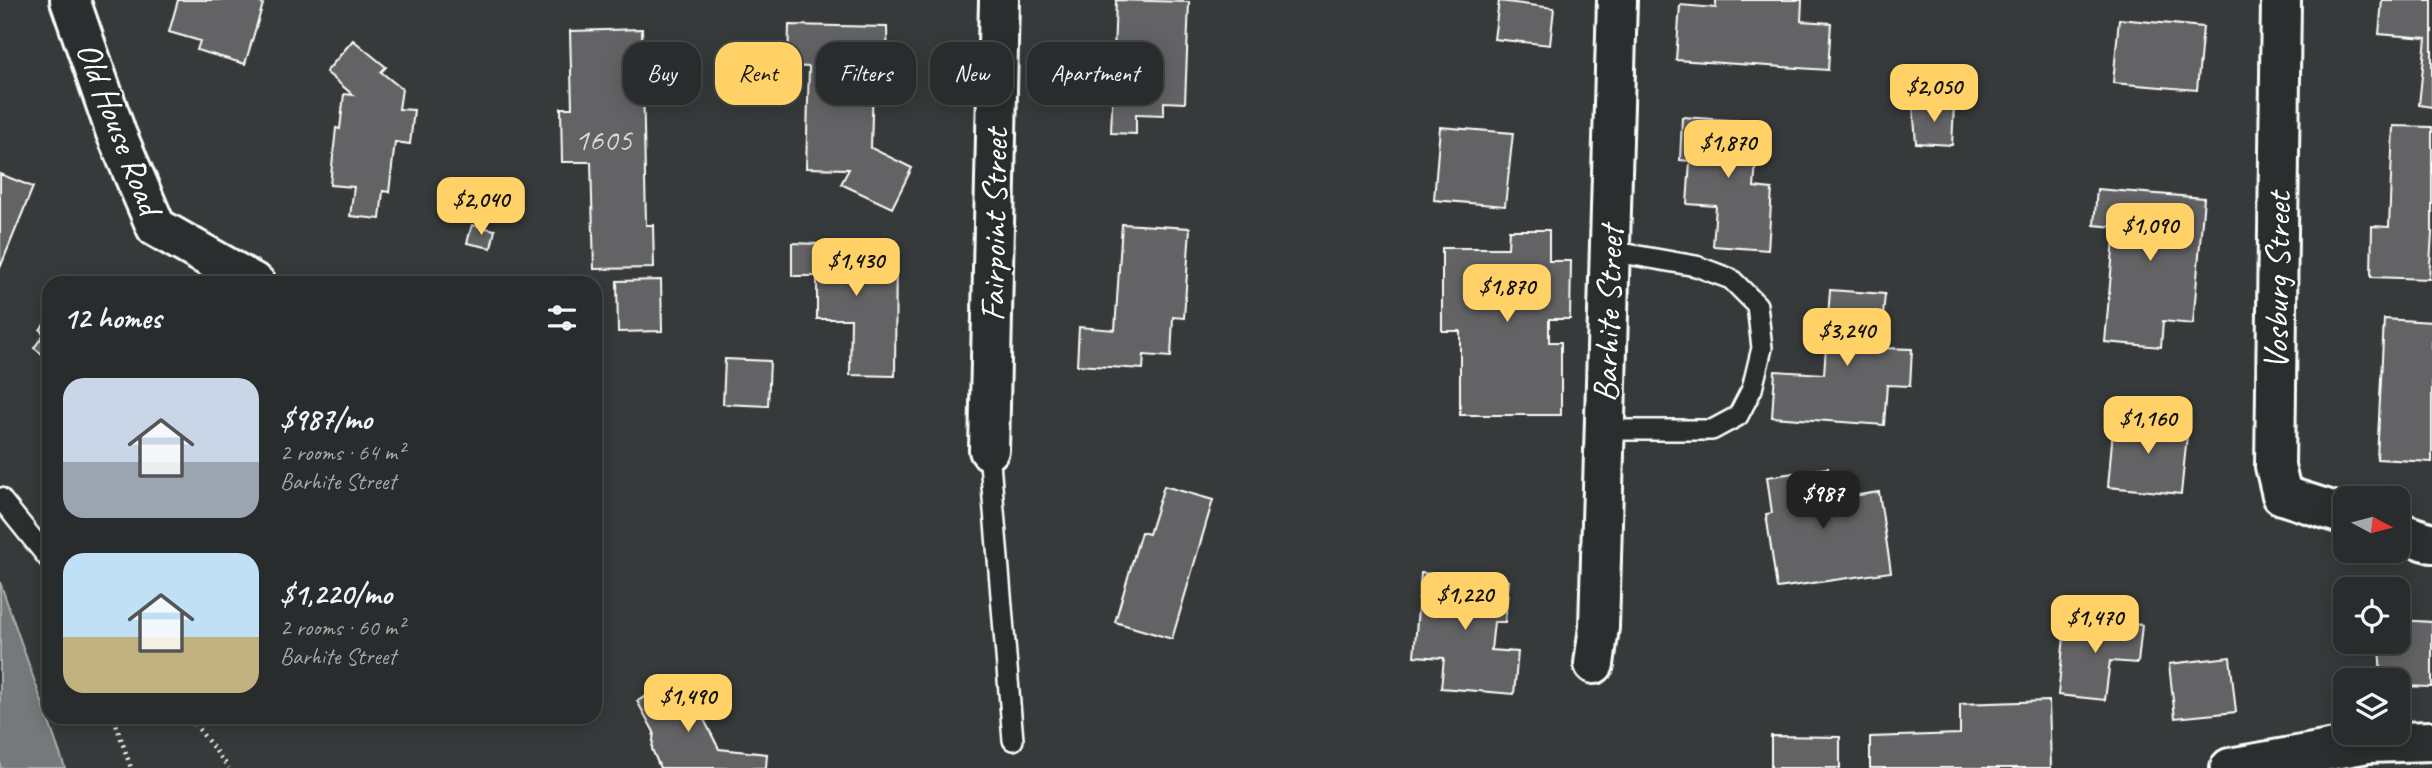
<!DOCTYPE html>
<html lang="en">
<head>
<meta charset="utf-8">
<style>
  body { margin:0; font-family:Caveat,sans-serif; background:#313434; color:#f1f3f6; height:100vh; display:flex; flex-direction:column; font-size:26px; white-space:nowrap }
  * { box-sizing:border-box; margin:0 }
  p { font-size:23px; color:#a5a7a9 }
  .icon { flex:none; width:38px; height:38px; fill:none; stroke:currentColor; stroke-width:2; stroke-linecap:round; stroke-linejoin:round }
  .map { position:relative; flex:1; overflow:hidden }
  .details { position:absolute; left:42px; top:276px; width:560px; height:448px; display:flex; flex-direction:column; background:#292c2c; border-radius:21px; box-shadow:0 4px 18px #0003,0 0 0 2px #454848 }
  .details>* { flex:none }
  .top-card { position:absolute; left:623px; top:42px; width:665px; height:63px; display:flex; gap:14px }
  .needle { width:46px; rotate:97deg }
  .tools { position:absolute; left:2333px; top:486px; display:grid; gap:14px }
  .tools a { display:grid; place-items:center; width:77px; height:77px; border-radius:14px; background:#292c2c; box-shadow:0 4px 18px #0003,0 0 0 2px #454848; font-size:35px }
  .price { position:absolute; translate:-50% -60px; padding:0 16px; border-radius:14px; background:#ffd166; color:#111; font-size:23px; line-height:46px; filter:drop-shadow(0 2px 4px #0008) }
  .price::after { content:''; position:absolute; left:50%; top:42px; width:21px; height:16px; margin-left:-10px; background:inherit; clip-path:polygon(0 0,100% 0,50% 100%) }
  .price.selected { background:#222; color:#fff }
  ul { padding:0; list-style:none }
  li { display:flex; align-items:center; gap:21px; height:175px; padding:0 21px }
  li span { display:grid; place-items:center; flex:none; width:196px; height:140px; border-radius:21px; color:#555 }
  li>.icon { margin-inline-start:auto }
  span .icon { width:84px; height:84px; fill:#fffc; stroke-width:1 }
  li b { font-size:30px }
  h2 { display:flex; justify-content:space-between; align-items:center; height:84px; padding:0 21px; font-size:30px }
  .pill { padding:0 24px; border-radius:21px; background:#292c2c; box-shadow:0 4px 18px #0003,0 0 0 2px #454848; font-size:24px; line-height:63px }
  .pill.selected { background:#ffd166; color:#111 }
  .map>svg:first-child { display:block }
  .water { fill:#767879; stroke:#adaeaf; stroke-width:2 }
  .building { fill:#636465; stroke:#fff; stroke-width:2 }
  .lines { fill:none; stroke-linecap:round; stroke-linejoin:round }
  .lane-casing { stroke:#fff; stroke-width:24 }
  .street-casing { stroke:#fff; stroke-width:44 }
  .path { stroke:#fff; stroke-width:4.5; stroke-dasharray:2 5; stroke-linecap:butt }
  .lane { stroke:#2a2d2e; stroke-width:19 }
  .street { stroke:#2a2d2e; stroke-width:38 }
  .labels { text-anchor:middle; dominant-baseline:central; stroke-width:5; stroke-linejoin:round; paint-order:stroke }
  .number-label { font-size:32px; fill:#d8d8d8 }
  .street-label { font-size:35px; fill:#fff; stroke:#2a2d2e }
</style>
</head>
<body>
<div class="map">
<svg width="2432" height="768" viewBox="0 0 2432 768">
  <rect width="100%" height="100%" fill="#373a3b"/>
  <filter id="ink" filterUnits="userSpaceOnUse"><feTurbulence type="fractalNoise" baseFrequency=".0143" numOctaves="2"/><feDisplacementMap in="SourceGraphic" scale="14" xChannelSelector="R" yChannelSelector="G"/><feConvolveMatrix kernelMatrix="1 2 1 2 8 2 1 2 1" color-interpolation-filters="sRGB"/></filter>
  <g filter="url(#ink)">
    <path class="water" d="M0,582L65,768H0Z"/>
    <path class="building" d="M178,0H253L263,4L245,64L197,50L200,41L169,32Z
      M1116,0L1189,2L1185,103L1164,102V115L1136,114V134L1111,133Z
      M1716,0H1802L1801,21L1831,23L1828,70L1676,60L1680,5L1716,8Z
      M2382,0H2432V107L2419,105L2426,38L2379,34Z
      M1499,1L1554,8L1550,45L1494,39Z
      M2119,19L2203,27L2197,90L2113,83Z
      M789,25L887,27L888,69H886L885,84H873L871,148L912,168L892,208L841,184L849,169L806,168L809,67L788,66Z
      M642,29L646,225H653L654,268L594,269L591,162H562L561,108H572L570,31Z
      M353,40L386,67L381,72L402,89L399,109L414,110L410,144L395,142L389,192L383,191L380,219L350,216L354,187L330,185L336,128L340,129L344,94L353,95L326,72Z
      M1913,105L1954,106L1952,145L1916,143Z
      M1682,117L1759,122L1754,187L1772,189L1768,250L1713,246L1716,206L1687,204L1690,161L1680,160Z
      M2393,126L2432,127V234L2429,279L2371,277L2372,226L2389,227Z
      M1440,127L1513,133L1505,206L1434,200Z
      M0,174L33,187L0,268Z
      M2097,189L2204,198L2193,324L2163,321L2161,347L2105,342L2115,227L2094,225Z
      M1122,224L1190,228L1184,318L1173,317L1171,357L1144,355L1143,369L1077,365L1079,327L1115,330Z
      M472,225L495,230L491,248L467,243Z
      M1509,230H1549V261H1571L1570,319H1549V342H1561V415H1460V331H1442V248H1508Z
      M792,243L896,247L895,376L850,375L851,319H817V276H792Z
      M661,280L662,331L618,332L617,281Z
      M1830,290L1885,294L1880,348L1912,349L1910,386L1887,385L1884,425L1772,417L1775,371L1824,374Z
      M49,318V359L34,348L44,334L40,330Z
      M2384,319L2432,322V462L2377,459Z
      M725,359L770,361L768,406L723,404Z
      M2114,418L2188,425L2181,494L2108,487Z
      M1828,468L1833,499L1879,492L1891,572L1777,588L1766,514L1772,513L1767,477Z
      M1164,486L1213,500L1172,639L1115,622L1141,532L1149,534Z
      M1421,573L1509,581L1505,622H1494L1491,650L1518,652L1514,694L1441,688L1444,658L1414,656Z
      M2066,617L2142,625L2138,663L2110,661L2105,700L2058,695Z
      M2398,620L2432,622V687L2398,686V681H2381L2379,642H2398Z
      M2230,657L2236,712L2175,718L2169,664Z
      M671,683L686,684L719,749L767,754L766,768H660L652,749L654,732L637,701Z
      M2049,701L2051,768H1870V737L1960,734V704Z
      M1771,736L1840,737V768H1771Z"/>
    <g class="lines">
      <g class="lane-casing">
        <path id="lane" d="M1605,430H1712L1738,416L1752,389L1762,348L1757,305L1731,279L1696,266L1610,251
          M989,450L1013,740
          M0,498L49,559"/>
      </g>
      <g class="street-casing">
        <path id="street" d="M70,0L116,133L156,227L256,284
          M2281,0L2275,466L2282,495L2345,515
          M989,450L999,0
          M2398,532L2432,543
          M1594,664L1599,627L1617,0
          M2230,768L2368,743L2432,741"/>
      </g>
      <path class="path" d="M114,718L131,768
        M190,718L229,768"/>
      <use href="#lane" class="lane"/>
      <use href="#street" class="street"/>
    </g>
  </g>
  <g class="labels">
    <g class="number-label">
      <text x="603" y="139">1605</text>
    </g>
    <g class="street-label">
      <text transform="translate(119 128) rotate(69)">Old House Road</text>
      <text transform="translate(994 225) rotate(-89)">Fairpoint Street</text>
      <text transform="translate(2277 281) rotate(-89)">Vosburg Street</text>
      <text transform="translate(1608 314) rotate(-88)">Barhite Street</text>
    </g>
  </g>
</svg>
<div class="tools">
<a><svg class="needle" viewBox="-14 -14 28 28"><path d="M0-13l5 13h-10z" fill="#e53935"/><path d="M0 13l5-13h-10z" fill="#a5a7a9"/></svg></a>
<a><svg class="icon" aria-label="locate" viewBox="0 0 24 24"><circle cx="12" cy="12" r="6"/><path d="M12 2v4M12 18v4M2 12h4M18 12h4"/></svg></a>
<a><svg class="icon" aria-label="layers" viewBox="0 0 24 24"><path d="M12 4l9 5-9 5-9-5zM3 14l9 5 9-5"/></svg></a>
</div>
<b class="price" style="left:1934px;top:124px">$2,050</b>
<b class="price" style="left:1728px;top:180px">$1,870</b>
<b class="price" style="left:481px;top:237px">$2,040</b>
<b class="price" style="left:2150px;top:263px">$1,090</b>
<b class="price" style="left:856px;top:298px">$1,430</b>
<b class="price" style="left:1507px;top:324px">$1,870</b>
<b class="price" style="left:1847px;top:368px">$3,240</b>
<b class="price" style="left:2148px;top:456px">$1,160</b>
<b class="price selected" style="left:1823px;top:531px">$987</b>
<b class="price" style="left:1465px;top:632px">$1,220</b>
<b class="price" style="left:2095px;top:655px">$1,470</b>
<b class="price" style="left:688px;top:734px">$1,490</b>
<div class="top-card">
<a class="pill">Buy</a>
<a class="pill selected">Rent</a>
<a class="pill">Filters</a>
<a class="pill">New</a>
<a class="pill">Apartment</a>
</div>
<section class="details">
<h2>12 homes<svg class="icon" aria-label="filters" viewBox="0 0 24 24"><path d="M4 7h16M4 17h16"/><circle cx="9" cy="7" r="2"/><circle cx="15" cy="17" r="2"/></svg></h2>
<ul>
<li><span style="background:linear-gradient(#c9d6e8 60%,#9aa5b1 0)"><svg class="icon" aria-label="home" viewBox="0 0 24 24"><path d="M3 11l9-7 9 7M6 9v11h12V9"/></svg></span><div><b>$987/mo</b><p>2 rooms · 64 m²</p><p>Barhite Street</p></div></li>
<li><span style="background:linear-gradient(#bfe0f5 60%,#c2b280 0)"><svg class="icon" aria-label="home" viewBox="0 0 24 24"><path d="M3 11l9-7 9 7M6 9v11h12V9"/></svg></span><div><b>$1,220/mo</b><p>2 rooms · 60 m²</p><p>Barhite Street</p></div></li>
</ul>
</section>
</div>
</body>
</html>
